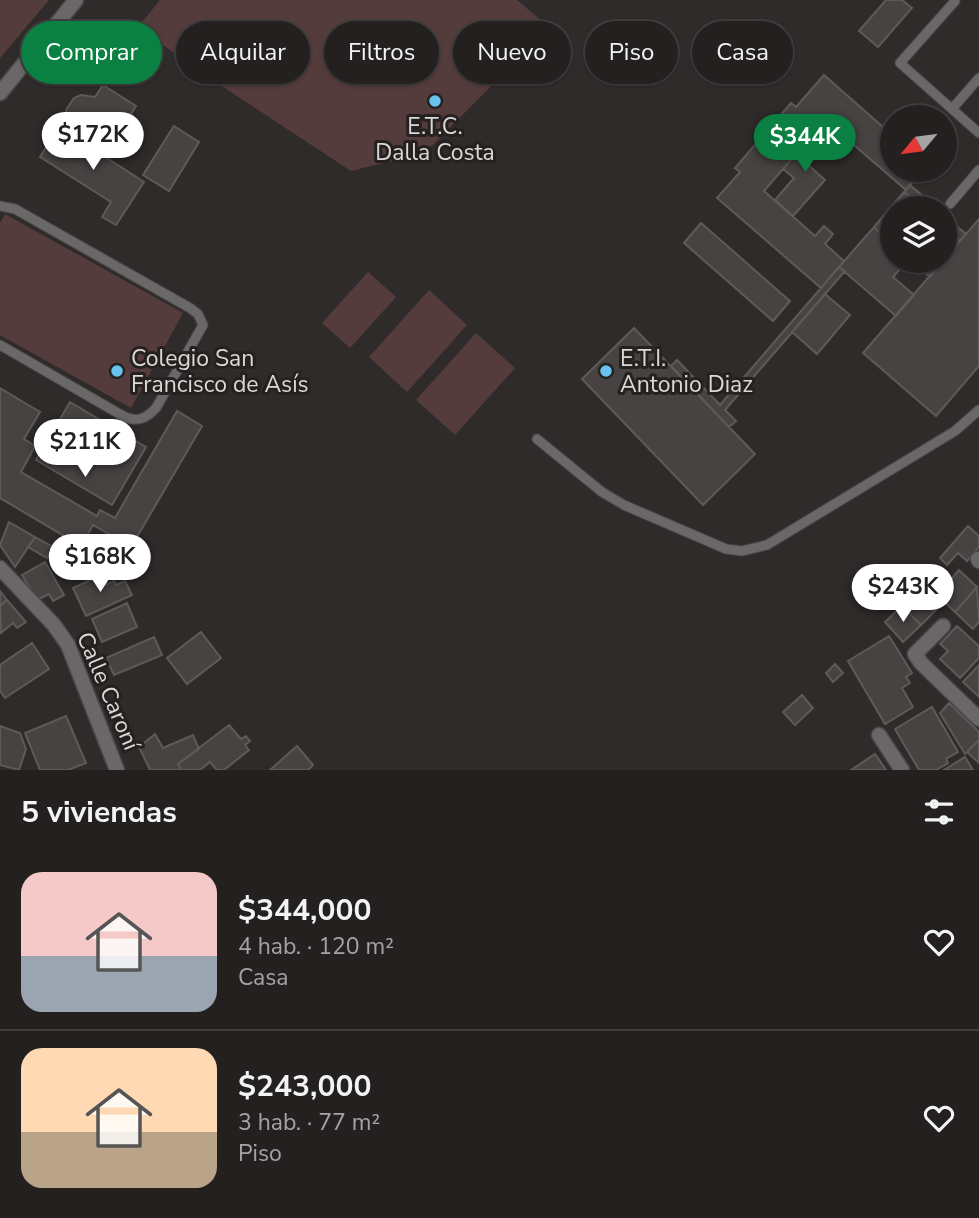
<!DOCTYPE html>
<html lang="es">
<head>
<meta charset="utf-8">
<style>
  body { margin:0; font-family:"Nunito Sans",sans-serif; background:#2c2829; color:#f1f3f6; height:100vh; display:flex; flex-direction:column; font-size:26px; white-space:nowrap }
  * { box-sizing:border-box; margin:0 }
  p { font-size:23px; color:#a3a3a5 }
  .icon { flex:none; width:38px; height:38px; fill:none; stroke:currentColor; stroke-width:2; stroke-linecap:round; stroke-linejoin:round }
  .map { position:relative; height:770px; overflow:hidden }
  .details { display:flex; flex-direction:column; background:#242020; flex:1 }
  .details>* { flex:none }
  .top-card { position:absolute; left:21px; top:21px; width:938px; height:63px; display:flex; gap:14px }
  .needle { width:46px; rotate:241deg }
  .fabs { position:absolute; left:880px; top:105px; display:grid; gap:14px }
  .fabs a { display:grid; place-items:center; width:77px; height:77px; border-radius:50%; background:#242020; box-shadow:0 2px 5px #0004,0 0 0 2px #413e3e; font-size:35px }
  .price { position:absolute; translate:-50% -60px; padding:0 16px; border-radius:24px; background:#fff; color:#222; font-size:23px; line-height:46px; filter:drop-shadow(0 2px 4px #0008) }
  .price::after { content:''; position:absolute; left:50%; top:42px; width:21px; height:16px; margin-left:-10px; background:inherit; clip-path:polygon(0 0,100% 0,50% 100%) }
  .price.current { background:#0b8043; color:#fff }
  ul { padding:0; list-style:none }
  li { display:flex; align-items:center; gap:21px; height:175px; padding:0 21px }
  li+li { border-top:2px solid #413e3e }
  li span { display:grid; place-items:center; flex:none; width:196px; height:140px; border-radius:21px; color:#555 }
  li>.icon { margin-inline-start:auto }
  span .icon { width:84px; height:84px; fill:#fffc; stroke-width:1 }
  li b { font-size:30px }
  h2 { display:flex; justify-content:space-between; align-items:center; height:84px; padding:0 21px; font-size:30px }
  .pill { padding:0 24px; border-radius:32px; background:#242020; box-shadow:0 2px 5px #0004,0 0 0 2px #413e3e; font-size:24px; line-height:63px }
  .pill.current { background:#0b8043; color:#fff }
  .map>svg:first-child { display:block }
  .green { fill:#553c3c }
  .building { fill:#484343; stroke:#5f5a5a; stroke-width:2 }
  .lines { fill:none; stroke-linecap:round; stroke-linejoin:round }
  .service-casing { stroke:#4b4747; stroke-width:11 }
  .minor-casing { stroke:#4b4747; stroke-width:17 }
  .service { stroke:#696767; stroke-width:9 }
  .minor { stroke:#696767; stroke-width:14 }
  .poi-dot { fill:#67c4ef; stroke:#262121; stroke-width:2.5 }
  .labels { text-anchor:middle; dominant-baseline:central; stroke-width:6; stroke-linejoin:round; paint-order:stroke }
  .poi-label { font-size:23px; fill:#dbd8d7; stroke:#262121; text-anchor:start }
  .street-label { font-size:23px; fill:#dbd8d7; stroke:#262121 }
</style>
</head>
<body>
<div class="map">
<svg width="979" height="770" viewBox="0 0 979 770">
  <rect width="100%" height="100%" fill="#302b2b"/>
  <path class="green" d="M0,0H49L0,58Z
    M160,0H517L549,27L434,144L411,156L351,171L208,77L138,27Z
    M5,214L183,313L131,408L0,335V223Z
    M368,272L396,297L350,348L322,323Z
    M429,290L467,325L407,392L369,357Z
    M476,333L515,368L455,435L416,400Z"/>
  <path class="building" d="M886,0H902L912,8L878,47L859,31Z
    M824,75L892,135V170H923L906,190L825,120L764,191L815,236L824,226L833,234L825,244L844,261L821,288L717,198L740,172L735,168L791,103L796,107Z
    M103,85L136,106L104,157L71,135L75,130L69,124L66,110L74,98L81,95L95,97Z
    M174,126L199,142L169,191L143,175Z
    M59,127L144,182L116,225L102,217L111,202L40,157Z
    M796,154L825,180L793,216L775,200L794,178L783,169Z
    M910,185L937,208H923L904,192Z
    M904,192L923,208H892V244L874,227Z
    M945,216L966,234L960,241L945,227Z
    M979,219V366L936,416L863,353Z
    M701,223L790,301L773,321L684,243Z
    M874,227L892,244V261H907L893,277L914,295L896,316L839,267Z
    M945,227L960,241L945,259Z
    M912,261H943L930,277Z
    M839,267L845,271L725,410L736,421L729,427L671,366L677,360L720,405Z
    M825,294L850,315L817,354L792,332Z
    M634,328L755,454L703,505L582,379Z
    M0,388L40,412L24,439L35,446L21,472L97,516L100,510L115,518L177,411L202,426L131,547L93,525L81,546L0,498Z
    M70,402L146,447L112,505L36,460Z
    M9,522L35,537L15,567L0,545Z
    M968,526L979,536V547L967,561L958,553L947,565L940,558Z
    M35,537L53,547L47,558L28,547Z
    M45,562L64,595L53,601L49,594L37,600L22,575Z
    M959,570L977,587L955,612L937,595Z
    M101,575L106,585L114,581L116,585L125,581L132,595L86,616L73,588Z
    M977,587L979,622L973,629L955,612Z
    M919,589L938,608L921,625L902,606Z
    M0,591L7,600L0,606Z
    M7,600L26,622L17,628L13,623L1,633L0,606Z
    M127,603L137,627L102,642L92,619Z
    M902,606L921,625L903,642L885,622Z
    M957,626L979,646V658L960,678L940,659L948,651L940,644Z
    M201,632L221,658L187,684L167,658Z
    M889,636L912,673L906,677L910,683L902,688L913,707L885,724L848,661Z
    M154,637L162,655L114,675L106,658Z
    M32,643L49,669L5,698L0,691V665Z
    M835,664L843,673L833,682L826,673Z
    M979,665V697L963,682Z
    M802,695L813,708L795,725L783,712Z
    M949,703L979,732V740L965,754L940,713Z
    M932,707L958,752L946,759L948,763L936,770H919L895,729Z
    M66,716L86,763L68,770H40L25,733Z
    M229,725L241,739L246,736L250,741L245,745L249,750L224,770H217L210,762L200,770H182L178,764Z
    M0,726L20,733L26,749L19,770L0,765Z
    M155,734L163,748L193,735L199,749L178,764L182,770H150L139,747Z
    M979,740V763L967,752Z
    M297,746L313,765L308,770H270Z
    M875,754L886,770H851Z
    M965,757L973,770H944Z"/>
  <g class="lines">
    <g class="service-casing">
      <path id="service" d="M955,1L900,63L979,133
        M952,109L979,78
        M950,204L979,170
        M0,206L15,209L190,308L198,314L203,325L156,408C146,419 136,423 123,416L0,345
        M537,439L602,492L624,505L726,549L742,551L767,545L955,431L979,410"/>
    </g>
    <g class="minor-casing">
      <path id="minor" d="M0,93L76,0
        M978,559L979,561
        M0,568L54,625L68,645L117,770
        M943,626L915,654L921,663L979,719
        M879,735L902,770"/>
    </g>
    <use href="#service" class="service"/>
    <use href="#minor" class="minor"/>
  </g>
  <g class="poi-dot">
    <circle cx="435" cy="101" r="7"/>
    <circle cx="117" cy="371" r="7"/>
    <circle cx="606" cy="371" r="7"/>
  </g>
  <g class="labels">
    <g class="poi-label">
      <text x="435" y="126" text-anchor="middle">E.T.C.<tspan x="435" dy="26">Dalla Costa</tspan></text>
      <text x="131" y="358">Colegio San<tspan x="131" dy="26">Francisco de Asís</tspan></text>
      <text x="620" y="358">E.T.I.<tspan x="620" dy="26">Antonio Diaz</tspan></text>
    </g>
    <g class="street-label">
      <text transform="translate(108 691) rotate(67)">Calle Caroní</text>
    </g>
  </g>
</svg>
<div class="fabs">
<a><svg class="needle" viewBox="-14 -14 28 28"><path d="M0-13l5 13h-10z" fill="#e53935"/><path d="M0 13l5-13h-10z" fill="#a3a3a5"/></svg></a>
<a><svg class="icon" aria-label="layers" viewBox="0 0 24 24"><path d="M12 4l9 5-9 5-9-5zM3 14l9 5 9-5"/></svg></a>
</div>
<b class="price" style="left:93px;top:172px">$172K</b>
<b class="price current" style="left:805px;top:174px">$344K</b>
<b class="price" style="left:85px;top:479px">$211K</b>
<b class="price" style="left:100px;top:594px">$168K</b>
<b class="price" style="left:903px;top:624px">$243K</b>
<div class="top-card">
<a class="pill current">Comprar</a>
<a class="pill">Alquilar</a>
<a class="pill">Filtros</a>
<a class="pill">Nuevo</a>
<a class="pill">Piso</a>
<a class="pill">Casa</a>
</div>
</div>
<section class="details">
<h2>5 viviendas<svg class="icon" aria-label="filters" viewBox="0 0 24 24"><path d="M4 7h16M4 17h16"/><circle cx="9" cy="7" r="2"/><circle cx="15" cy="17" r="2"/></svg></h2>
<ul>
<li><span style="background:linear-gradient(#f6c9c9 60%,#9aa5b1 0)"><svg class="icon" aria-label="home" viewBox="0 0 24 24"><path d="M3 11l9-7 9 7M6 9v11h12V9"/></svg></span><div><b>$344,000</b><p>4 hab. · 120 m²</p><p>Casa</p></div><svg class="icon" aria-label="heart" viewBox="0 0 24 24"><path d="M12 20l-8-8c-3-5 5-10 8-4 3-6 11-1 8 4z"/></svg></li>
<li><span style="background:linear-gradient(#ffd9b3 60%,#b9a48a 0)"><svg class="icon" aria-label="home" viewBox="0 0 24 24"><path d="M3 11l9-7 9 7M6 9v11h12V9"/></svg></span><div><b>$243,000</b><p>3 hab. · 77 m²</p><p>Piso</p></div><svg class="icon" aria-label="heart" viewBox="0 0 24 24"><path d="M12 20l-8-8c-3-5 5-10 8-4 3-6 11-1 8 4z"/></svg></li>
</ul>
</section>
</body>
</html>
